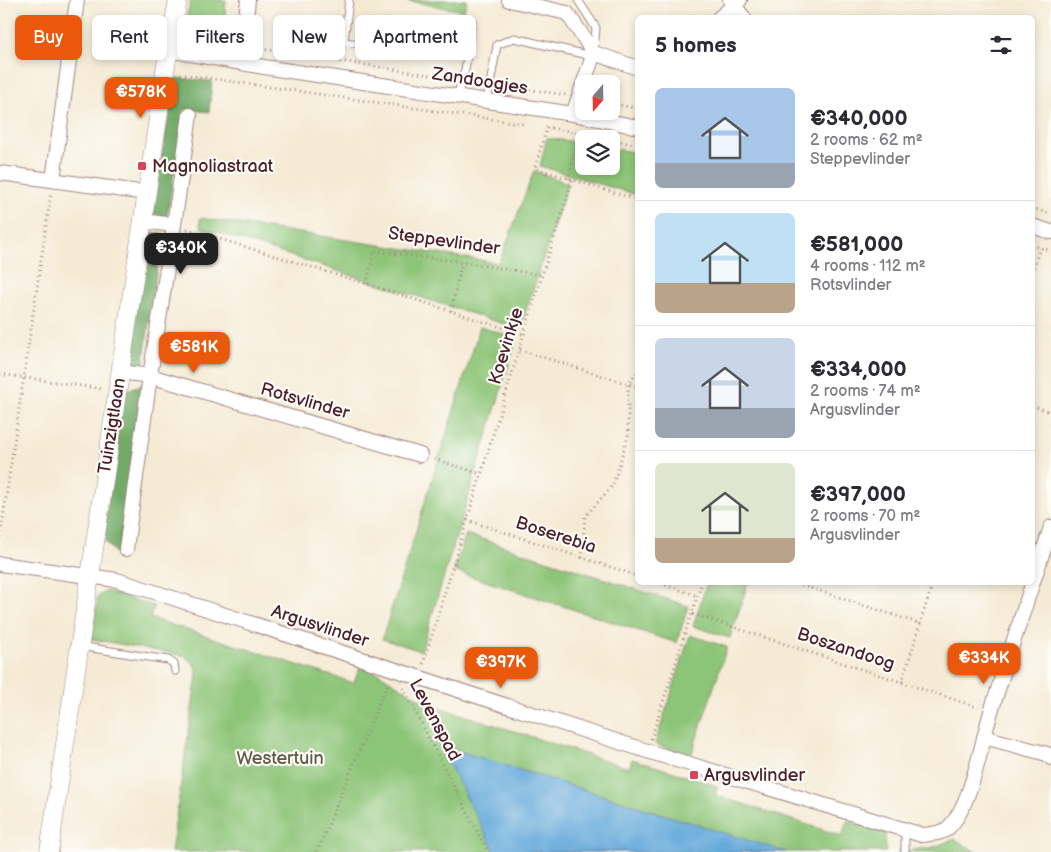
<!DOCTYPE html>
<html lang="en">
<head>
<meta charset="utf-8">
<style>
  body { margin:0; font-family:"Balsamiq Sans",sans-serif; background:#f2f2f3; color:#2b2b33; height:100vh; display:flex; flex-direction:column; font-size:19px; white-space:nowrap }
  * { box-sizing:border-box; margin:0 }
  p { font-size:16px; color:#7c7c81 }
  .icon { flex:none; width:28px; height:28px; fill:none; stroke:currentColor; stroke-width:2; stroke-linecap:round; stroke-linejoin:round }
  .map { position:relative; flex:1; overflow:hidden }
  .side { position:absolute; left:635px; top:15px; width:400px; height:570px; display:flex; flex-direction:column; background:#fff; border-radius:8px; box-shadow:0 2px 8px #0003 }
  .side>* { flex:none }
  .top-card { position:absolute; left:15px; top:15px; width:475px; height:45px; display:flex; gap:10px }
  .needle { width:32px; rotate:200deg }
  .fabs { position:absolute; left:575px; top:75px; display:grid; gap:10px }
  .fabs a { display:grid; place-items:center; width:45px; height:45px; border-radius:8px; background:#fff; box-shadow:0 2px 8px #0003; font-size:25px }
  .price { position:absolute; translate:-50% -42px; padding:0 11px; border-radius:10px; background:#ea580c; color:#fff; font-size:16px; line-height:32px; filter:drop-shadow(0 1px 2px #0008) }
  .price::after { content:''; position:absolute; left:50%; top:30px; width:15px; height:11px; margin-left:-8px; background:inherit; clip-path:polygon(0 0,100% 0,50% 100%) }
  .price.selected { background:#222; color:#fff }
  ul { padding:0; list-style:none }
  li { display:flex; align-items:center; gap:15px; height:125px; padding:0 20px }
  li+li { border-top:1px solid #e1e1e2 }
  li span { display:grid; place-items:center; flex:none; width:140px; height:100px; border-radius:8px; color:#555 }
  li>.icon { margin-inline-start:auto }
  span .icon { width:60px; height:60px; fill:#fffc; stroke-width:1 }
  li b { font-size:21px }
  h2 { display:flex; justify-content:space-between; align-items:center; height:60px; padding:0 20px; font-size:21px }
  .tag { padding:0 18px; border-radius:8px; background:#fff; box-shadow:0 2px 8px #0003; font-size:18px; line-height:45px }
  .tag.selected { background:#ea580c; color:#fff }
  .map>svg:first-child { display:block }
  .green { fill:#8dc578; stroke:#6c7252 }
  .forest { fill:#72aa68; stroke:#5e644a }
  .water { fill:#66aadb; stroke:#586483 }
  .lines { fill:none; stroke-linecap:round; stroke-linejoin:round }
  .service-casing { stroke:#a08580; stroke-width:9 }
  .minor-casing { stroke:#a08580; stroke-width:16 }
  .tertiary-casing { stroke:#a08580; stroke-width:19 }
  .path { stroke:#a08580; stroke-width:3; stroke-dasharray:1 4; stroke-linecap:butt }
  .service { stroke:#fff; stroke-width:7 }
  .minor { stroke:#fff; stroke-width:14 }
  .tertiary { stroke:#fff; stroke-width:18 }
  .poi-dot { fill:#d1495b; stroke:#fdfcf7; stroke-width:2 }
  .labels { text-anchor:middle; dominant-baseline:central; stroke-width:4.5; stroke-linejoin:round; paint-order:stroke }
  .street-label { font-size:18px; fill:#4a1f2b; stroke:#fdfcf7 }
  .poi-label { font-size:18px; fill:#4a1f2b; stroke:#fdfcf7; text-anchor:start }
  .park-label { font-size:18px; fill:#615946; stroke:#fdfcf7 }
</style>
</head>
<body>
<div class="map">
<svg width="1051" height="852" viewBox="0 0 1051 852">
  <rect width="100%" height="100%" fill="#fdfcf7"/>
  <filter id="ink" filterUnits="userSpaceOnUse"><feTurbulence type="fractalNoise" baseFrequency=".02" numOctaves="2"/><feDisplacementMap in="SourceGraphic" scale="10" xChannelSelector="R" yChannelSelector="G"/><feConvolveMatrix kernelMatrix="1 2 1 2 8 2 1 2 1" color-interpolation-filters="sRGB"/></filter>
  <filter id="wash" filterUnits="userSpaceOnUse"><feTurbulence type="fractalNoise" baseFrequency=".0096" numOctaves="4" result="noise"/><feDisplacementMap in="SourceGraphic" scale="20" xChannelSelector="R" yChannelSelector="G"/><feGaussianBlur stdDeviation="1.12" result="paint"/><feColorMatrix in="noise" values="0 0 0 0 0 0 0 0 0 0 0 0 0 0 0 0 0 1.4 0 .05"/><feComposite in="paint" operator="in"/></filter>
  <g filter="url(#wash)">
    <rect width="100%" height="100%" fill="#f5ebd5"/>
    <path class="green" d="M191,0H226L224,27L238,28L236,40L233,41L185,34L183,31Z
      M403,0H467L464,11Z
      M547,138L584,143V166H611V148L637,153V195L540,166Z
      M534,171L568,183L520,329L200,227V218L499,263Z
      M480,327L517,338L421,651L382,639Z
      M466,534L688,606L677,643L454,571Z
      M707,583H748L730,638L693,626Z
      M106,591L154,606L150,618L354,683L360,667L380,674L426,703L629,768L632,759L718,786L715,795L842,836L847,821L885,833L886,852H171L197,675C196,665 192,661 184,656L92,639L98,596Z
      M690,635L727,647L691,756L655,744Z
      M955,839L976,852H897L934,847Z"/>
    <path class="forest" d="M176,78L212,81L209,112L184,109L167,217L151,213Z
      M147,232L162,233L143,366L128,364Z
      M143,384L118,556L103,539L124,391Z"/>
    <path class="water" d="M439,745L786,852H495Z"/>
  </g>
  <g filter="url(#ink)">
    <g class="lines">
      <g class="service-casing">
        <path id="service" d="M349,0L344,42L395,48
          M578,0L596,28L594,50
          M458,96L461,79L465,70L472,21
          M487,101L497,45L514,38L592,56
          M79,646L168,660L174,664L175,671
          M905,831V852"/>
      </g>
      <g class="minor-casing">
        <path id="minor" d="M509,0L567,13L594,53L573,114
          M730,0L744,18
          M719,18L740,0
          M168,50L264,67L573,114L638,127
          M594,53L638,68
          M241,62L248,0
          M0,173L146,193
          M53,180L77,0
          M174,225L190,115
          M1032,226L1051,232
          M120,372L150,376L174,225L142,221
          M126,549L150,376L420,455
          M0,564L117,580L647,751L922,835C931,834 944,834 950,826C972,803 981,744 991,712C1010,650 1031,589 1051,527
          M984,737L1047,754L1051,758"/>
      </g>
      <g class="tertiary-casing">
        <path id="tertiary" d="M49,852L165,71L178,0"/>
      </g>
      <path class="path" d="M256,48L450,78
        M180,74L525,124
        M500,85L566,95
        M611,103L638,109
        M547,127L535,168L638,200
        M551,128L608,139
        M611,140L638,145
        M569,179L578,131
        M1032,208L1051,214
        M187,229L367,284L525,335
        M1032,245L1051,251
        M1032,272L1040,248
        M367,284L374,251L462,262L542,275
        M451,311L462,262
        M520,350L638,387
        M0,374L102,389
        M1032,406L1051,412
        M434,459L481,474
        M467,520L638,576
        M0,538L51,193
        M582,558L585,517L613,485L628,436V384L638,371
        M656,582L698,596
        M792,582L921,624
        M693,614L977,707
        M423,664L542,275L573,180
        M902,682L933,582
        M403,688L488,852
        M651,739L702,582
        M317,852L388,682"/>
      <use href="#service" class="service"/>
      <use href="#minor" class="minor"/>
      <use href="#tertiary" class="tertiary"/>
    </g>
  </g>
  <g class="poi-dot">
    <rect x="137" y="161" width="10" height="10" rx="2.5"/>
    <rect x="689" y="770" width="10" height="10" rx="2.5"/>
  </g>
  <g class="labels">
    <g class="street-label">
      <text transform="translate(480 81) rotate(9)">Zandoogjes</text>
      <text transform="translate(444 241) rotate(8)">Steppevlinder</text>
      <text transform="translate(506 346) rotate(-73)">Koevinkje</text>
      <text transform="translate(305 401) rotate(16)">Rotsvlinder</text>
      <text transform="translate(112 426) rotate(-81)">Tuinzigtlaan</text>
      <text transform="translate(556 535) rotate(18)">Boserebia</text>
      <text transform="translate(320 626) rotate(18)">Argusvlinder</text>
      <text transform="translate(846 649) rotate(18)">Boszandoog</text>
      <text transform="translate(435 720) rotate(62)">Levenspad</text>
    </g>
    <g class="poi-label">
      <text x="152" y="166">Magnoliastraat</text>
      <text x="704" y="775">Argusvlinder</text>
    </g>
    <g class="park-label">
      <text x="280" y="758">Westertuin</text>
    </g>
  </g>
</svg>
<div class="fabs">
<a><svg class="needle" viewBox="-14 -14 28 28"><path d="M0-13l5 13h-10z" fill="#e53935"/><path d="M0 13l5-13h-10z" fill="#7c7c81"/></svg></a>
<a><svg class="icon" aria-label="layers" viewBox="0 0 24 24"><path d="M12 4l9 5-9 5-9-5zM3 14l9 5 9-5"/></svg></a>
</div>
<b class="price" style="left:141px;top:119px">€578K</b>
<b class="price selected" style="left:181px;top:275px">€340K</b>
<b class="price" style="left:194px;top:374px">€581K</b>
<b class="price" style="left:984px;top:685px">€334K</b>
<b class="price" style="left:501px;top:689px">€397K</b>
<div class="top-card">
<a class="tag selected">Buy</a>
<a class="tag">Rent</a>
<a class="tag">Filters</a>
<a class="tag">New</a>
<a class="tag">Apartment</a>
</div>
<section class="side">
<h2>5 homes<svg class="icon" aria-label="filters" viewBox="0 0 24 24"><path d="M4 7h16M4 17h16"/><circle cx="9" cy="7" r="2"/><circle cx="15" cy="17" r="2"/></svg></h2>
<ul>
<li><span style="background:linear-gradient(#a9c7e8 75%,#9aa5b1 0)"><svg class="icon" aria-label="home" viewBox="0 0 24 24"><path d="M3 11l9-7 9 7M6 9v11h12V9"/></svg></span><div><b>€340,000</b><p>2 rooms · 62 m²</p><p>Steppevlinder</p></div></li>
<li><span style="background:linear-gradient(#bfe0f5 70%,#b9a48a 0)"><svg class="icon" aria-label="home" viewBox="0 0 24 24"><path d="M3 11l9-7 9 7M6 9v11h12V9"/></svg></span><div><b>€581,000</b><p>4 rooms · 112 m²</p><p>Rotsvlinder</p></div></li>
<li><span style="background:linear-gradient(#c9d6e8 70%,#9aa5b1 0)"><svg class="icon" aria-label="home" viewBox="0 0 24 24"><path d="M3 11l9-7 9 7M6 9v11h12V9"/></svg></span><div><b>€334,000</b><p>2 rooms · 74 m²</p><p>Argusvlinder</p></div></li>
<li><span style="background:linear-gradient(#dfe7d0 75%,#b9a48a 0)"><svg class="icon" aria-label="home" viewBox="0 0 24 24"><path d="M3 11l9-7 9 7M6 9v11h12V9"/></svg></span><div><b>€397,000</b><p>2 rooms · 70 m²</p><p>Argusvlinder</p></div></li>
</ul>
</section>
</div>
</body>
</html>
